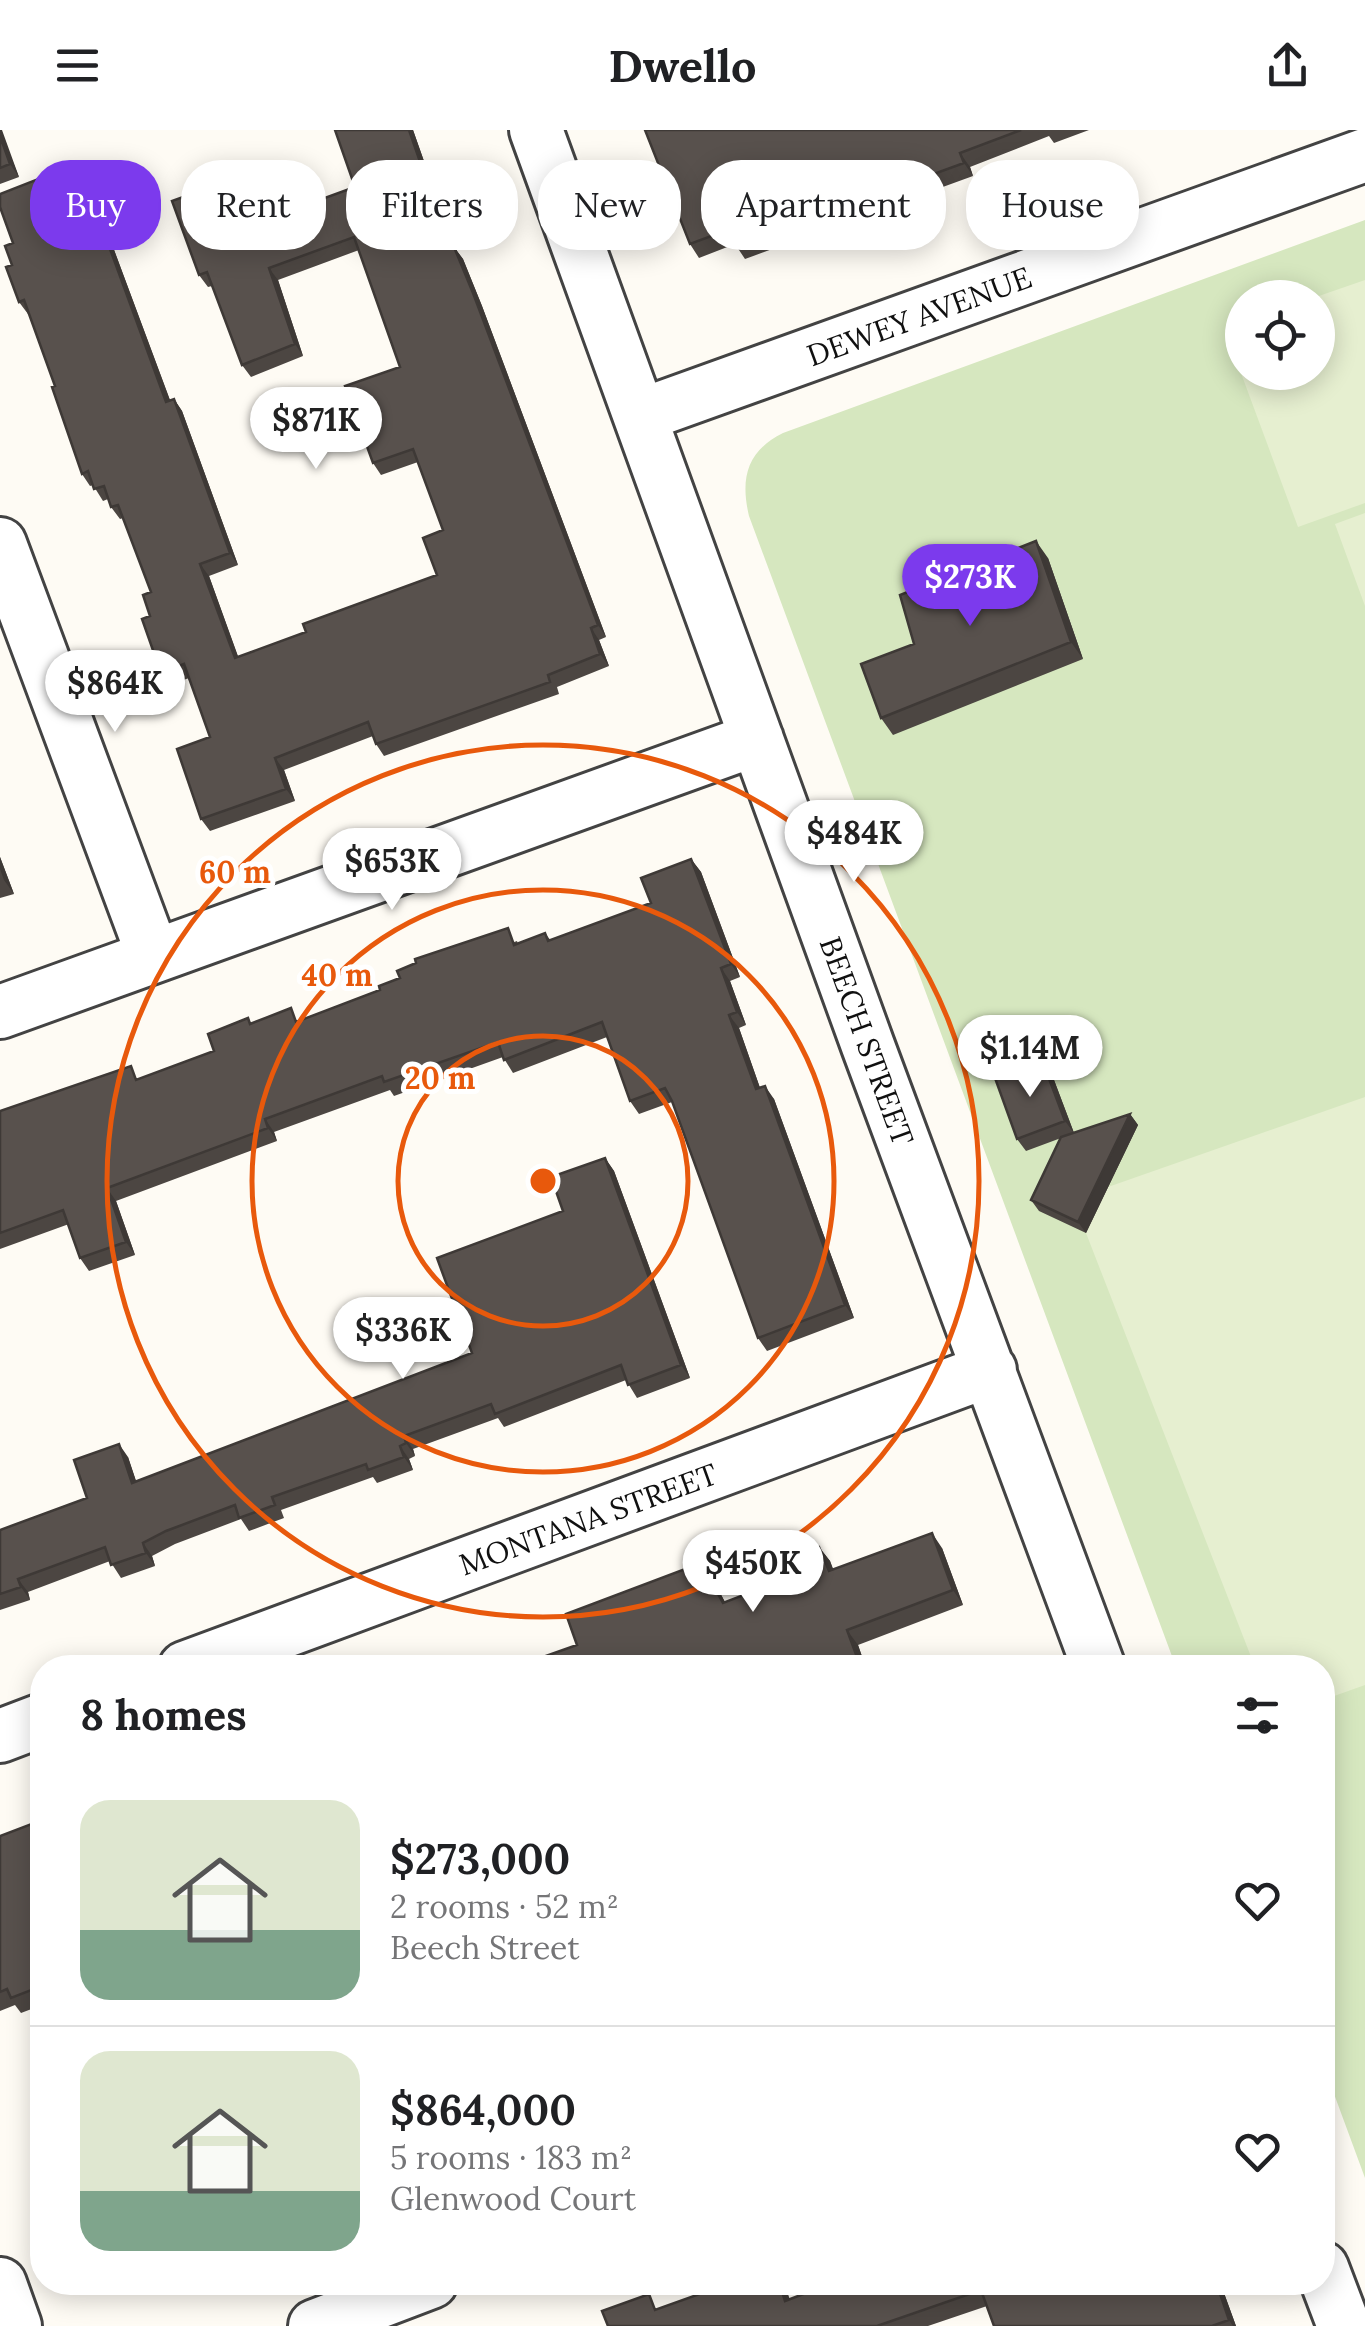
<!DOCTYPE html>
<html lang="en">
<head>
<meta charset="utf-8">
<style>
  body { margin:0; font-family:Lora,serif; background:#f2f2f2; color:#202124; height:100vh; display:flex; flex-direction:column; font-size:38px; white-space:nowrap }
  * { box-sizing:border-box; margin:0 }
  p { font-size:32px; color:#757577 }
  .icon { flex:none; width:55px; height:55px; fill:none; stroke:currentColor; stroke-width:2; stroke-linecap:round; stroke-linejoin:round }
  .map { position:relative; flex:1; overflow:hidden }
  .panel { position:absolute; left:30px; top:1525px; width:1305px; height:640px; display:flex; flex-direction:column; background:#fff; border-radius:40px; box-shadow:0 5px 25px #0003 }
  .panel>* { flex:none }
  .hud { position:absolute; left:30px; top:30px; width:1305px; height:90px; display:flex; gap:20px }
  .tools { position:absolute; left:1225px; top:150px; display:grid; gap:20px }
  .tools a { display:grid; place-items:center; width:110px; height:110px; border-radius:50%; background:#fff; box-shadow:0 5px 25px #0003; font-size:50px }
  .price { position:absolute; translate:-50% -85px; padding:0 22px; border-radius:35px; background:#fff; color:#222; font-size:32px; line-height:65px; filter:drop-shadow(0 2px 5px #0008) }
  .price::after { content:''; position:absolute; left:50%; top:60px; width:30px; height:22px; margin-left:-15px; background:inherit; clip-path:polygon(0 0,100% 0,50% 100%) }
  .price.selected { background:#7c3aed; color:#fff }
  ul { padding:0; list-style:none }
  li { display:flex; align-items:center; gap:30px; height:250px; padding:0 50px }
  li+li { border-top:2px solid #e0e0e0 }
  li span { display:grid; place-items:center; flex:none; width:280px; height:200px; border-radius:30px; color:#555 }
  li>.icon { margin-inline-start:auto }
  span .icon { width:120px; height:120px; fill:#fffc; stroke-width:1 }
  li b { font-size:42px }
  h2 { display:flex; justify-content:space-between; align-items:center; height:120px; padding:0 50px; font-size:42px }
  .tag { padding:0 35px; border-radius:40px; background:#fff; box-shadow:0 5px 25px #0003; font-size:35px; line-height:90px }
  .tag.selected { background:#7c3aed; color:#fff }
  header { display:flex; justify-content:space-between; align-items:center; height:130px; padding:0 50px; background:#fff; font-size:45px; font-weight:700 }
  .map>svg:first-child { display:block }
  .green { fill:#d6e7bf; fill-rule:evenodd }
  .pitch { fill:#e6efd0 }
  .lines { fill:none; stroke-linecap:round; stroke-linejoin:round }
  .minor-casing { stroke:#434343; stroke-width:58 }
  .minor { stroke:#fff; stroke-width:52 }
  .wall { fill:#4c4642 }
  .shaded-wall { fill:#3e3936 }
  .building { fill:#58514d; stroke:#3e3936; stroke-width:2.5 }
  .ring { fill:none; stroke:#e8590c; stroke-width:5 }
  .labels { text-anchor:middle; dominant-baseline:central; stroke-width:10; stroke-linejoin:round; paint-order:stroke }
  .street-label { font-size:30px; fill:#101010; stroke:#fff }
  .centre { fill:#e8590c; stroke:#fff; stroke-width:5 }
  .ring-label { font-size:30px; text-anchor:middle; font-weight:bold; fill:#e8590c; stroke:#fff; stroke-width:10; stroke-linejoin:round; paint-order:stroke }
</style>
</head>
<body>
<header><svg class="icon" aria-label="menu" viewBox="0 0 24 24"><path d="M4 6h16M4 12h16M4 18h16"/></svg>Dwello<svg class="icon" aria-label="share" viewBox="0 0 24 24"><path d="M12 15V3M7 8l5-5 5 5M5 13v7h14v-7"/></svg></header>
<div class="map">
<svg width="1365" height="2196" viewBox="0 0 1365 2196">
  <rect width="100%" height="100%" fill="#fefbf4"/>
  <path class="green" d="M1365,90V2048L1323,1934L1322,1538L1176,1537L749,386C740,348 747,321 783,303ZM1242,168H1318V242H1242Z"/>
  <path class="pitch" d="M1365,150V373L1298,397L1225,200L1242,194V242H1318L1316,167Z
    M1365,383V476L1335,394Z
    M1365,967V1555L1323,1570L1322,1538L1255,1537L1086,1103L1108,1057Z"/>
  <g class="lines">
    <g class="minor-casing">
      <path id="minor" d="M536,0L868,916L1099,1538
        M642,285L1365,25
        M0,414L153,825
        M0,882L757,609
        M185,1538L990,1240
        M0,1606L42,1590
        M1322,2138L1344,2196
        M0,2154L15,2196
        M315,2196L431,2152"/>
    </g>
    <use href="#minor" class="minor"/>
  </g>
  <path class="wall" d="M0,0L19,47L0,54Z
    M413,0L454,117L463,129L482,176L606,507L599,510L609,536L557,557L559,564L384,626L376,614L373,606L284,640L295,671L210,701L201,689L210,607L189,548L170,555L161,543L150,486L151,462L123,388L120,389L111,377L108,369L103,371L93,355L90,356L82,344L55,256L29,184H28L19,172L12,135L13,113L51,44L60,56L78,106L102,97L110,109L170,270L174,269L182,281L238,435L209,446L238,527L306,502L437,445L443,400L418,332L381,345L373,333L400,237L359,120L278,150L303,226L251,247L242,235L212,156L208,157L199,145L239,62L251,94L355,57Z
    M645,0H1089L1054,13L1049,6L970,37L973,46L745,129L735,114L699,128L690,114Z
    M1048,428L1083,529L893,605L881,588L914,514Z
    M0,727L14,764L0,768Z
    M691,729L701,742L740,847L730,851L746,895L739,898L760,958L774,969L854,1188L767,1221L758,1208L672,972L639,984L630,971L607,907L513,943L503,927L394,966L390,960L274,1002L277,1011L116,1071L135,1125L89,1141L80,1128L69,1094L0,1119V981L140,949L214,921L248,888L251,893L299,890L517,811L518,814L545,803L551,811L651,773Z
    M1042,930L1051,942L1074,1003L1130,984L1138,995L1086,1103L1039,1081L1031,1070L1061,1008L1026,1021L1017,1009Z
    M605,1028L614,1041L690,1248L637,1268L626,1250L504,1297L498,1288L413,1319L415,1326L409,1329L413,1340L377,1353L373,1347L281,1380L284,1388L249,1401L241,1389L175,1414L152,1426L155,1436L121,1448L110,1431L28,1462L30,1470L0,1480V1400L87,1368L128,1327L136,1351L472,1223L563,1081Z
    M819,1417L830,1431L833,1440L942,1418L963,1475L858,1515L866,1538H512L577,1515L712,1448L725,1472L788,1448Z
    M42,1690V1875L21,1883L15,1875L0,1881V1706Z
    M835,2152H1220L1236,2196H994L987,2176L928,2196H608L659,2178L790,2169Z"/>
  <path class="shaded-wall" d="M0,0H2L19,47L10,34L0,6Z
    M409,0H413L459,130L450,118Z
    M960,23L970,37L973,46L964,33Z
    M51,44L60,56L84,119L75,107Z
    M230,50L239,62L256,108L248,96Z
    M102,97L110,109L175,284L166,272Z
    M454,117L463,129L482,176L606,507L598,495Z
    M269,138L278,150L303,226L295,214Z
    M174,269L182,281L238,435L230,423Z
    M1036,411L1048,428L1083,529L1071,512Z
    M200,434L209,446L243,540L235,528Z
    M591,498L599,510L609,536L600,524Z
    M275,628L284,640L295,671L286,659Z
    M0,727L14,764L4,750L0,739Z
    M691,729L701,742L740,847L731,834Z
    M721,838L730,851L746,895L737,882Z
    M729,885L739,898L765,972L756,959Z
    M1042,930L1051,942L1074,1003L1065,991Z
    M765,956L774,969L854,1188L845,1175Z
    M1130,984L1138,995L1086,1103L1078,1092Z
    M265,989L274,1002L277,1011L268,998Z
    M605,1028L614,1041L690,1248L681,1235Z
    M107,1058L116,1071L135,1125L126,1112Z
    M404,1306L413,1319L415,1326L406,1313Z
    M119,1314L128,1327L141,1366L132,1353Z
    M400,1316L409,1329L413,1340L404,1327Z
    M932,1403L942,1418L963,1475L953,1460Z
    M143,1413L152,1426L155,1436L146,1423Z
    M819,1417L830,1431L840,1456L829,1441Z
    M701,1433L712,1448L733,1487L723,1473Z
    M18,1449L28,1462L30,1470L21,1457Z
    M847,1500L858,1515L866,1538H861Z
    M779,2152H784L795,2185L785,2171Z
    M1216,2152H1220L1236,2196H1233L1229,2190Z"/>
  <path class="building" d="M335,0H409L450,118L454,117L473,163L598,495L591,498L600,524L548,545L550,552L376,614L368,592L275,628L286,659L201,689L177,619L210,607L184,534L161,543L142,489L150,486L143,465L151,462L118,375L111,377L104,356L94,359L88,341L82,344L52,257L55,256L24,170L19,172L6,137L12,135L5,116L13,113L0,77V64L51,44L75,107L102,97L166,272L174,269L230,423L200,434L235,528L306,502L303,494L437,445L423,408L443,400L413,319L373,333L345,256L400,237L354,107L269,138L295,214L242,235L207,142L199,145L172,71L230,50L248,96L355,57Z
    M645,0H1021L960,23L964,33L736,116L730,99L690,114Z
    M0,6L10,34L0,38Z
    M1036,411L1071,512L881,588L861,534L914,514L900,465Z
    M691,729L731,834L721,838L737,882L729,885L756,959L765,956L845,1175L758,1208L672,971L665,958L630,971L602,892L504,930L498,912L384,952L382,946L265,989L268,998L107,1058L126,1112L80,1128L63,1080L0,1103V981L131,936L136,950L214,921L208,904L248,888L250,894L291,878L296,892L380,860L379,856L400,848L397,841L416,833L415,829L508,798L514,815L545,803L548,811L651,773L641,748Z
    M1042,930L1065,991L1017,1009L995,948Z
    M1130,984L1078,1092L1031,1070L1061,1007Z
    M605,1028L681,1235L628,1255L621,1235L495,1284L491,1274L404,1306L406,1313L400,1316L404,1327L368,1340L366,1334L272,1367L275,1375L239,1388L235,1375L166,1401L143,1413L146,1423L111,1435L105,1417L18,1449L21,1457L0,1464V1400L87,1368L74,1330L119,1314L132,1353L472,1223L437,1128L563,1081L551,1047Z
    M932,1403L953,1460L847,1500L861,1538H512L577,1515L566,1484L701,1433L723,1473L788,1448L781,1431L819,1417L829,1441Z
    M481,1528L484,1538H455Z
    M42,1690V1856L11,1868L7,1859L0,1862V1706Z
    M733,2152H779L785,2171L835,2152H1216L1229,2190L1212,2196H994L981,2160L877,2196H608L602,2181L649,2164L655,2180Z"/>
  <g class="ring">
    <circle cx="543" cy="1051" r="145"/>
    <circle cx="543" cy="1051" r="291"/>
    <circle cx="543" cy="1051" r="436"/>
  </g>
  <g class="labels">
    <g class="street-label">
      <text transform="translate(919 186) rotate(-20)">DEWEY AVENUE</text>
      <text transform="translate(867 911) rotate(70)">BEECH STREET</text>
      <text transform="translate(588 1389) rotate(-20)">MONTANA STREET</text>
    </g>
  </g>
  <circle cx="543" cy="1051" r="15" class="centre"/>
  <g class="ring-label">
    <text x="235" y="753">60 m</text>
    <text x="337" y="856">40 m</text>
    <text x="440" y="959">20 m</text>
  </g>
</svg>
<div class="tools">
<a><svg class="icon" aria-label="locate" viewBox="0 0 24 24"><circle cx="12" cy="12" r="6"/><path d="M12 2v4M12 18v4M2 12h4M18 12h4"/></svg></a>
</div>
<b class="price" style="left:316px;top:342px">$871K</b>
<b class="price selected" style="left:970px;top:499px">$273K</b>
<b class="price" style="left:115px;top:605px">$864K</b>
<b class="price" style="left:854px;top:755px">$484K</b>
<b class="price" style="left:392px;top:783px">$653K</b>
<b class="price" style="left:1030px;top:970px">$1.14M</b>
<b class="price" style="left:403px;top:1252px">$336K</b>
<b class="price" style="left:753px;top:1485px">$450K</b>
<div class="hud">
<a class="tag selected">Buy</a>
<a class="tag">Rent</a>
<a class="tag">Filters</a>
<a class="tag">New</a>
<a class="tag">Apartment</a>
<a class="tag">House</a>
</div>
<section class="panel">
<h2>8 homes<svg class="icon" aria-label="filters" viewBox="0 0 24 24"><path d="M4 7h16M4 17h16"/><circle cx="9" cy="7" r="2"/><circle cx="15" cy="17" r="2"/></svg></h2>
<ul>
<li><span style="background:linear-gradient(#dfe7d0 65%,#7fa58c 0)"><svg class="icon" aria-label="home" viewBox="0 0 24 24"><path d="M3 11l9-7 9 7M6 9v11h12V9"/></svg></span><div><b>$273,000</b><p>2 rooms · 52 m²</p><p>Beech Street</p></div><svg class="icon" aria-label="heart" viewBox="0 0 24 24"><path d="M12 20l-8-8c-3-5 5-10 8-4 3-6 11-1 8 4z"/></svg></li>
<li><span style="background:linear-gradient(#dfe7d0 70%,#7fa58c 0)"><svg class="icon" aria-label="home" viewBox="0 0 24 24"><path d="M3 11l9-7 9 7M6 9v11h12V9"/></svg></span><div><b>$864,000</b><p>5 rooms · 183 m²</p><p>Glenwood Court</p></div><svg class="icon" aria-label="heart" viewBox="0 0 24 24"><path d="M12 20l-8-8c-3-5 5-10 8-4 3-6 11-1 8 4z"/></svg></li>
</ul>
</section>
</div>
</body>
</html>
